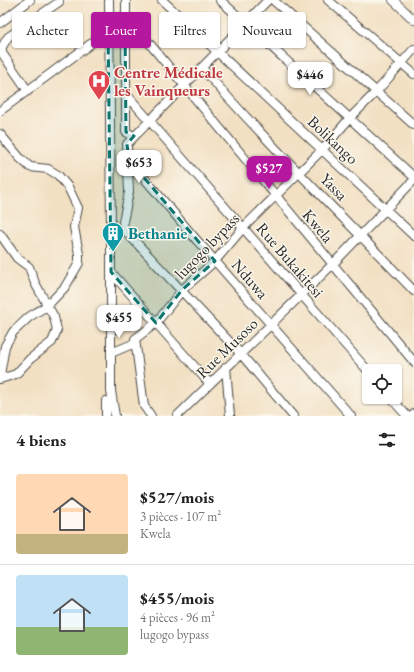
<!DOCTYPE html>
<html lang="fr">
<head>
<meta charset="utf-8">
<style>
  body { margin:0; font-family:"EB Garamond",serif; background:#f2f2f2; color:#222; height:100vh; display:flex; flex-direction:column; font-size:15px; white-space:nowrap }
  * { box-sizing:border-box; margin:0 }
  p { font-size:13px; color:#767676 }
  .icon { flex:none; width:22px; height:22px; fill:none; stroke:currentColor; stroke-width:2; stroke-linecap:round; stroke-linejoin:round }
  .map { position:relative; height:416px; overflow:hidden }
  .sheet { display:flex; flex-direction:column; background:#fff; flex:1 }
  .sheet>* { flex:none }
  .hud { position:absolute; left:12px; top:12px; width:390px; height:36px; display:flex; gap:8px }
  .fabs { position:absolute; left:362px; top:364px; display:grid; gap:8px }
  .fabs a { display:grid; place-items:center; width:40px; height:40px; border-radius:4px; background:#fff; box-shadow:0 1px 3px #0004; font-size:20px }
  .price { position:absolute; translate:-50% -34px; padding:0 9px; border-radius:8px; background:#fff; color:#222; font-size:13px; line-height:26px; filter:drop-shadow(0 1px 2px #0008) }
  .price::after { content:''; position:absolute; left:50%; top:24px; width:12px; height:9px; margin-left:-6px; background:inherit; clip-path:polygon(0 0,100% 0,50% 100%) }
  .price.current { background:#b5179e; color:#fff }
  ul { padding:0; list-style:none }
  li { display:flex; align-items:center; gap:12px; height:100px; padding:0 16px }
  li+li { border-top:1px solid #e0e0e0 }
  li span { display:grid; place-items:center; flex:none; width:112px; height:80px; border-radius:4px; color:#555 }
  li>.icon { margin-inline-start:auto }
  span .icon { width:48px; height:48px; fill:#fffc; stroke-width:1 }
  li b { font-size:17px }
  h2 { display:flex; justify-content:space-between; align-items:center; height:48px; padding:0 16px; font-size:17px }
  .tag { padding:0 14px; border-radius:4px; background:#fff; box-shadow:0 1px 3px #0004; font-size:14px; line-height:36px }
  .tag.current { background:#b5179e; color:#fff }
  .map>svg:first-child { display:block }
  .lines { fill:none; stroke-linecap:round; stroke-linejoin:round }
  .minor-casing { stroke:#494642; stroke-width:10 }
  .minor { stroke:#fff; stroke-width:8 }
  .marked { fill:#0f766e; fill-opacity:0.2; stroke:#0f766e; stroke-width:3; stroke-dasharray:8 5; stroke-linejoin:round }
  .labels { text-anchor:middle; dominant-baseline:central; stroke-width:3; stroke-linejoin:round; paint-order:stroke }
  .health-label { font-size:16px; font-weight:bold; fill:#be3a42; stroke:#fbf7ec; text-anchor:start }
  .street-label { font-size:16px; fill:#2b2b2b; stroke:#fbf7ec }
  .culture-label { font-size:16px; font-weight:bold; fill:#0d838f; stroke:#fbf7ec; text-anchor:start }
</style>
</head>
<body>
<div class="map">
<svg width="414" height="416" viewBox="0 0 414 416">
  <rect width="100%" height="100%" fill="#fbf7ec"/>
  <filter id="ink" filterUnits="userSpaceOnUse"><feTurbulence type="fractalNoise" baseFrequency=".025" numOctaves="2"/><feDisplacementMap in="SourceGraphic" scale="8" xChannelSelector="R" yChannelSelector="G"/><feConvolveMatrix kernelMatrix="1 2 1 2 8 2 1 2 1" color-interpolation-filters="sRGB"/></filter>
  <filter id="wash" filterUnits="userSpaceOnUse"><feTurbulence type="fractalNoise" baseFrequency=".012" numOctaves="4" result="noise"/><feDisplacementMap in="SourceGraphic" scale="16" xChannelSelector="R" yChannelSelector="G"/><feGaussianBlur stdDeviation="0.9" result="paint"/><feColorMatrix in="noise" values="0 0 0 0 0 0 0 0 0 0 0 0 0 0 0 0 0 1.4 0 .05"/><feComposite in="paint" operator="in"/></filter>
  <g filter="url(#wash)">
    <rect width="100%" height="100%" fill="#f2e0c3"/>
  </g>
  <g filter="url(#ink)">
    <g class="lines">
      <g class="minor-casing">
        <path id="minor" d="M109,0L111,234V391L115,416
          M126,0V132L134,136
          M162,0L414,236
          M220,0L414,177
          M268,0L127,144L129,192L123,222L124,229L129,235L241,354L293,416
          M273,0L414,125
          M328,0L414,74
          M393,0L414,20
          M125,14L414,362
          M0,23L30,0
          M202,68C269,145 343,217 414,291
          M28,91L2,53V47L8,37L59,2
          M127,95L369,372
          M0,111L108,31L110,22L113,20L125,21
          M0,134L20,158L30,167L48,169L58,175L68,187L78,208L74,227L79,254V263L65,287L48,305L29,317L13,332L5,346L0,375
          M129,160L194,237L351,416
          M0,234L17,258L29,267L35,283L54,317L57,330L52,342L30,359L16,374L0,379
          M111,272L210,384
          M111,353L135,343
          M226,367L230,416
          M390,397L407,416
          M106,416V401
          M151,416L144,406L135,339L156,323L182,290L215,261L243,228L323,149L349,119L377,91L414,49
          M177,416L333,264L414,180
          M412,416L414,414"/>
      </g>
      <use href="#minor" class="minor"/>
    </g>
  </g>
  <path class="marked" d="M113,20L125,21L126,132L134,136L127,144L129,160L215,261L182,290L156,323L111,272L108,31Z"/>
  <defs>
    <g id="hospital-pin" transform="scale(1.15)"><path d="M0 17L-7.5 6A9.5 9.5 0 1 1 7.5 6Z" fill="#e0444e" stroke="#fbf7ec"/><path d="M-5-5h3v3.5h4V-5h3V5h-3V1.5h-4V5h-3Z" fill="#fff"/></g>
    <g id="building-pin" transform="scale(1.15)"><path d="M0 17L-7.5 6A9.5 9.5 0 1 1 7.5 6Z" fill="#0f9aa8" stroke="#fbf7ec"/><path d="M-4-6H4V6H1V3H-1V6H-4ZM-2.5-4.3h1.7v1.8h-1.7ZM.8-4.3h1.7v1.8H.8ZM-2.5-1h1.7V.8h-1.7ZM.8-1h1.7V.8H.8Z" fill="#fff"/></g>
  </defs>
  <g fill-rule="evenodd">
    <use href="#hospital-pin" x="99" y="81"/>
    <use href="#building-pin" x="113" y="233"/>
  </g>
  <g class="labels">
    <g class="health-label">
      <text x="114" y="72">Centre Médicale<tspan x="114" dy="18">les Vainqueurs</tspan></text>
    </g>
    <g class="street-label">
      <text transform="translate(333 140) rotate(43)">Bolikango</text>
      <text transform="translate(334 187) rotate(46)">Yassa</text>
      <text transform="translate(318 226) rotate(50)">Kwela</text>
      <text transform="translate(207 246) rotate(-46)">lugogo bypass</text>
      <text transform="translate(290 260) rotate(49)">Rue Bukakitesi</text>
      <text transform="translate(250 279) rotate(49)">Nduwa</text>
      <text transform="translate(227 348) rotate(-44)">Rue Musoso</text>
    </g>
    <g class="culture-label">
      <text x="128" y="233">Bethanie</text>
    </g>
  </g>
</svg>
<div class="fabs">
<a><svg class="icon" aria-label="locate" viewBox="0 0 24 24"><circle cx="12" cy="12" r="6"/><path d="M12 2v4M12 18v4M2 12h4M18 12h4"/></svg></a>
</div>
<b class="price" style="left:310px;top:96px">$446</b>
<b class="price" style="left:139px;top:184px">$653</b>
<b class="price current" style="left:269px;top:190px">$527</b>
<b class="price" style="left:119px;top:339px">$455</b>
<div class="hud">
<a class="tag">Acheter</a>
<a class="tag current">Louer</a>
<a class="tag">Filtres</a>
<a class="tag">Nouveau</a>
</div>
</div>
<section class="sheet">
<h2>4 biens<svg class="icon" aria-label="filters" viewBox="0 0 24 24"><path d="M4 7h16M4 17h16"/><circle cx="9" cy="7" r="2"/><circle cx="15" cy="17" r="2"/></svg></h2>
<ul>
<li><span style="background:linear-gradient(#ffd9b3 75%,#c2b280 0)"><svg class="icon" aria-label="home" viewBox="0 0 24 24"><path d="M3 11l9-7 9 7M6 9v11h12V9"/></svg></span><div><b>$527/mois</b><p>3 pièces · 107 m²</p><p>Kwela</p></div></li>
<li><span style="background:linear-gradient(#bfe0f5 65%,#8fb573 0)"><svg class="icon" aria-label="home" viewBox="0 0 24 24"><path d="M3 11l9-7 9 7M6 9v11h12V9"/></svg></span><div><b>$455/mois</b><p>4 pièces · 96 m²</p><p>lugogo bypass</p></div></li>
</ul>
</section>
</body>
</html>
